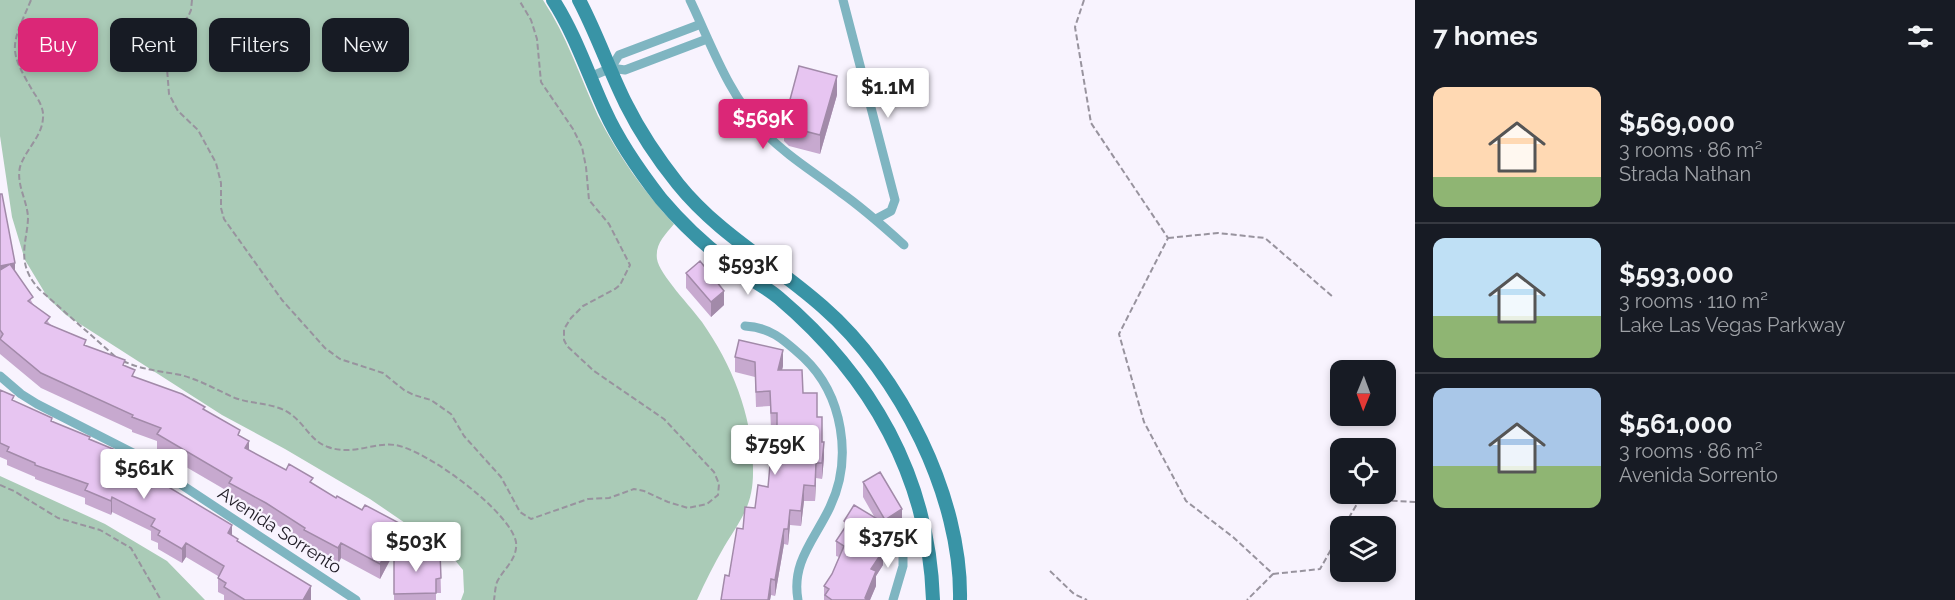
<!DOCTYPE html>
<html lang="en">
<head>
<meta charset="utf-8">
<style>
  body { margin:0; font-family:Raleway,sans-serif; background:#242831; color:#f1f3f6; height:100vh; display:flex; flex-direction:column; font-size:22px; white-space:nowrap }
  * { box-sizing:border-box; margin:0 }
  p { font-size:20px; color:#9ea1a6 }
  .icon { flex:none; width:33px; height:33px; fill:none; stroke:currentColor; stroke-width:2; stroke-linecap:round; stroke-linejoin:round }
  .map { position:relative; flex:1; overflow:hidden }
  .panel { display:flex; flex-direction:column; background:#171b24; width:540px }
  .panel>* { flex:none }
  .top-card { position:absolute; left:18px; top:18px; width:570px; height:54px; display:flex; gap:12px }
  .needle { width:39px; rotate:181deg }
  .tools { position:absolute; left:1330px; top:360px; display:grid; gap:12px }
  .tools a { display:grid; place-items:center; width:66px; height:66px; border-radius:12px; background:#171b24; box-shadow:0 3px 9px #0003; font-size:30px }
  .price { position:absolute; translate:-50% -51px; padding:0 14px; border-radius:6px; background:#fff; color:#222; font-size:20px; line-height:39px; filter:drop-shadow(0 2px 3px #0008) }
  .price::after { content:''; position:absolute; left:50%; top:36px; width:18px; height:14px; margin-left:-9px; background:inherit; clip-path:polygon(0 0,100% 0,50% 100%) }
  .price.active { background:#db2777; color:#fff }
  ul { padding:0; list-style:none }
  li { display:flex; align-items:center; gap:18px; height:150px; padding:0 18px }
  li+li { border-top:2px solid #363941 }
  li span { display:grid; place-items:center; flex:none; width:168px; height:120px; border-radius:12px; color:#555 }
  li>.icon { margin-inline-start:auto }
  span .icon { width:72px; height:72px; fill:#fffc; stroke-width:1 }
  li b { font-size:26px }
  h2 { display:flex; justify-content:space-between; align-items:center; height:72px; padding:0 18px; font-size:26px }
  .tag { padding:0 21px; border-radius:12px; background:#171b24; box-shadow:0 3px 9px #0003; font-size:21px; line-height:54px }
  .tag.active { background:#db2777; color:#fff }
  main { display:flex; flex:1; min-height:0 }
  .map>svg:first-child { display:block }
  .green { fill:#aacbb7 }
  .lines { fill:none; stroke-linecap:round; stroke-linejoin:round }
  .path { stroke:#98939e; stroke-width:2; stroke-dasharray:6 3; stroke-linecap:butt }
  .street { stroke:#7fb5c1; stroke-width:9 }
  .secondary { stroke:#3994a6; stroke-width:14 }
  .wall { fill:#c7a9cf }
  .shaded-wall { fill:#a28aa9 }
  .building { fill:#e7c5f1; stroke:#a28aa9; stroke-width:1.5 }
  .labels { text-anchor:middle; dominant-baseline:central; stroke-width:4.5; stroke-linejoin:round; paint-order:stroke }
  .street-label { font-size:18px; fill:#201c26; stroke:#f8f3fe }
</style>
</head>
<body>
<main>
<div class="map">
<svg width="1415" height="600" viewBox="0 0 1415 600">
  <rect width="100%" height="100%" fill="#f8f3fe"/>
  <path class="green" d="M0,0H543C567,36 580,77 598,116C618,155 644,192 674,224C665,235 655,244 657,259C659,274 692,308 702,322C732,365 752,414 753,467C754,505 742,517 724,547C714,564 705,582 697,600H461L464,592L463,570L449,553L370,499L285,449L222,415L66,315L48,298L25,260L12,217L0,136Z
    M0,476L105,524L167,561L205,600H0Z"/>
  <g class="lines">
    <path class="path" d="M31,0C11,47 7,48 34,93C39,100 44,109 43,118C42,137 25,150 20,167C16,184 27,200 28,217C28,233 21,250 26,267C28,275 34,284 40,290L118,359
      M192,0L191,10L188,17L170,33L165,43L169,94L178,111L198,130L216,163L221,183V208L224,219L282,300L325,348L340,359L383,373L404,390L414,395L431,400L451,414L464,436L501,477L520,512L531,519L588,499L609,498L634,489L644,491L668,502L688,508L707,504L718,495L719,484L714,472L664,419L594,371L567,346L564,340V329L571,318L583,306L615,289L620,285L630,265L609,224L589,200L586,167L582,147L573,129L541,82L537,39L531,20L519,0
      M1084,0L1075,27L1091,123L1168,238L1119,334L1144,422L1186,501L1233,537L1273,574L1247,600
      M1168,238L1218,233L1265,238L1333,297
      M123,361C142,370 161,371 181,375C200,380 217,390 235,398C249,403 265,403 279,408C304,417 307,440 328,447C353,456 373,442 395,445C425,449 510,511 516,542C518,559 504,568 497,582C495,588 495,594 494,600
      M0,485L14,491L58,518L100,530L131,548L161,600
      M1344,526L1360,499L1415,502
      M1050,571L1074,594L1087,600
      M1273,574L1320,569L1341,532"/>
    <path class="street" d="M690,0C712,46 728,94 764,132C787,156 814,172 840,192C863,208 883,226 904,245
      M843,0L895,200L891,211L876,219
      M611,68L619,55L701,24
      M590,77L611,68L625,70L707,39
      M745,326C771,327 785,341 804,358C843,395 853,459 830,507C815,539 791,562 798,600
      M0,376L21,394L37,404L135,454L356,600
      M893,600L903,566V539"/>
    <path class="secondary" d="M553,0C575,34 588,74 605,111C619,142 640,172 661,199C683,225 710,250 738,270C751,280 766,287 779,298C871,376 929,477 933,600
      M579,0C597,34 609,70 626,104C640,132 658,159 678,184C719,235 775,264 823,307C900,374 962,497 960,600"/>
  </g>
  <path class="wall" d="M837,95L820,154L789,146L784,141V122Z
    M0,194L15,271L33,304L50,324L86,346L125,366L135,377L205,410L240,436L249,450L313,484L401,539L394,553H440L441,593H436V600H394V553L380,579L341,558L338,564L304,545V542L266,518L229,498V492L157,450V441L132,432V430L41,388L0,354Z
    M686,273L724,305L711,317L686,288Z
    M735,357L783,366L782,370L803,393L817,417L822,442L824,458L822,479L816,478L815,501H804L801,526L790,525L788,545L784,544L775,596L771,595L770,600H721L743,529L755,508L768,487L776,466L778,444L777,429H771L770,406L756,407L755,377L735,372Z
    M0,390L14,401L52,421L90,440L148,471L162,484L232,535L238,542L311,600H224V595L218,592V576L186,557L182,563L158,549V543L151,540V531L112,512L111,515L85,504V498L35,479V477L7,465V460L0,457Z
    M863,482L902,524L889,532V540L883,550V565L876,576V586L870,600H824V586L832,574L839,557L836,556V541L844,529V521L875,518L863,497Z"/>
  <path class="shaded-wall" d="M837,76V95L820,154V135Z
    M15,263V274L0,277V266Z
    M724,291V305L711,317V302Z
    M783,350V366L778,386V370Z
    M249,441V456L245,448Z
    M824,442V458L822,479V463Z
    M816,463V478L815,501V486Z
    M804,485V501L801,526V511Z
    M112,497V512L111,515V501Z
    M902,509V524L889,532V540L876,561V546L885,532V520Z
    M790,510V525L788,545V529Z
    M401,524V539L380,579V564Z
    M232,525V539L228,533Z
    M784,529V544L775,596V580Z
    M186,543V557L182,563V549Z
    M341,543V558L338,564V548Z
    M883,551V565L876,576V586L870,600H865L871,569Z
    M771,579V595L770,600H768Z
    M311,586V600H303Z"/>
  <path class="building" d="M799,66L837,76L820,135L789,127L784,122Z
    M0,194H2L15,263L0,266Z
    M700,261L724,291L711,302L686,273Z
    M10,264L33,297L28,301L50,317L45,323L86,340L84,345L125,360L123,365L135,370L132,376L182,394L205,407L203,409L240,430L238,435L249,441L245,448L286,470L289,464L313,478L310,482L336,498L337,496L362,510L365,505L401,524L380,564L341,543L338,548L304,530L305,528L266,503L229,483L232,478L157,434L161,428L132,417L133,415L41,373L0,339L3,334L0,330V270Z
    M739,340L783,350L778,370H802L803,393H817V417H822V442H824L822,463H816L815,486L804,485L801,511L790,510L788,529H784L775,580L771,579L768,600H721L725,575L729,576L737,528L743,529L745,507L755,508L758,485L768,487L770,465L776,466L779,429H777V413H771L770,391L756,392L755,362L735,357Z
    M0,390L14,396L12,400L52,418L51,421L90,437L89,439L113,449L148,469V471L162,478L160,482L232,525L228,533L238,539L237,541L311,586L303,600H245L224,587L226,583L218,578L224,566L186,543L182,549L158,535L160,531L151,526L155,519L112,497L111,501L85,490L88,484L35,465V463L7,451L9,447L0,443Z
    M880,472L902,509L885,520L863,482Z
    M854,505L889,526L876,546L883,551L871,569L876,571L865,598L868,600H832L825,595L829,589L824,586L832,574L844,546L836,541L848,523L844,521Z
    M394,553H440L441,578L436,579V593L394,594Z"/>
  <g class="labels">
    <g class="street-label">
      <text transform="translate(280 530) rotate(33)">Avenida Sorrento</text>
    </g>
  </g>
</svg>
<div class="tools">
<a><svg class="needle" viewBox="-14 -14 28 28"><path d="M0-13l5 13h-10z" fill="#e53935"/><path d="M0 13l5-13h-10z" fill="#9ea1a6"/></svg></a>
<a><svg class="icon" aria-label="locate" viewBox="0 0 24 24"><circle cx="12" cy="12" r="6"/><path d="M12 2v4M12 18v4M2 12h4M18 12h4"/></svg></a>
<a><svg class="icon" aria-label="layers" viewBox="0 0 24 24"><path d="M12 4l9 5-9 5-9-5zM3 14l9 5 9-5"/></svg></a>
</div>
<b class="price" style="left:888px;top:119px">$1.1M</b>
<b class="price active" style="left:763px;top:150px">$569K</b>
<b class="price" style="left:748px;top:296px">$593K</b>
<b class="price" style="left:775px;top:476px">$759K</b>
<b class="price" style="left:144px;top:500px">$561K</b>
<b class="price" style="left:888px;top:569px">$375K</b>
<b class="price" style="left:416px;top:573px">$503K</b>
<div class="top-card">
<a class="tag active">Buy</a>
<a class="tag">Rent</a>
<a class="tag">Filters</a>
<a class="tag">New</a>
</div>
</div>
<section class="panel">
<h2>7 homes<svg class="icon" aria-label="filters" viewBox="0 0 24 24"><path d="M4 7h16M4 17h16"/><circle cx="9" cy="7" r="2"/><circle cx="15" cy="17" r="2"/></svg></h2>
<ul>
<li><span style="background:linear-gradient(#ffd9b3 75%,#8fb573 0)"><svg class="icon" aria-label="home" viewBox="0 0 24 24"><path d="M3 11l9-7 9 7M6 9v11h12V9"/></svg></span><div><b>$569,000</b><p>3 rooms · 86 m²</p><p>Strada Nathan</p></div></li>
<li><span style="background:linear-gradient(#bfe0f5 65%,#8fb573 0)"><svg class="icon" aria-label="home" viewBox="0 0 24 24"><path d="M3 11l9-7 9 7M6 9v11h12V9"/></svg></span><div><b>$593,000</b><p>3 rooms · 110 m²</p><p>Lake Las Vegas Parkway</p></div></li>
<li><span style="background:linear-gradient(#a9c7e8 65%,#8fb573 0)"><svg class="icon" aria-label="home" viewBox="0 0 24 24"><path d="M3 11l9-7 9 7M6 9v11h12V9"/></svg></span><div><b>$561,000</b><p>3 rooms · 86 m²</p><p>Avenida Sorrento</p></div></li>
</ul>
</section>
</main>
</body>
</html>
